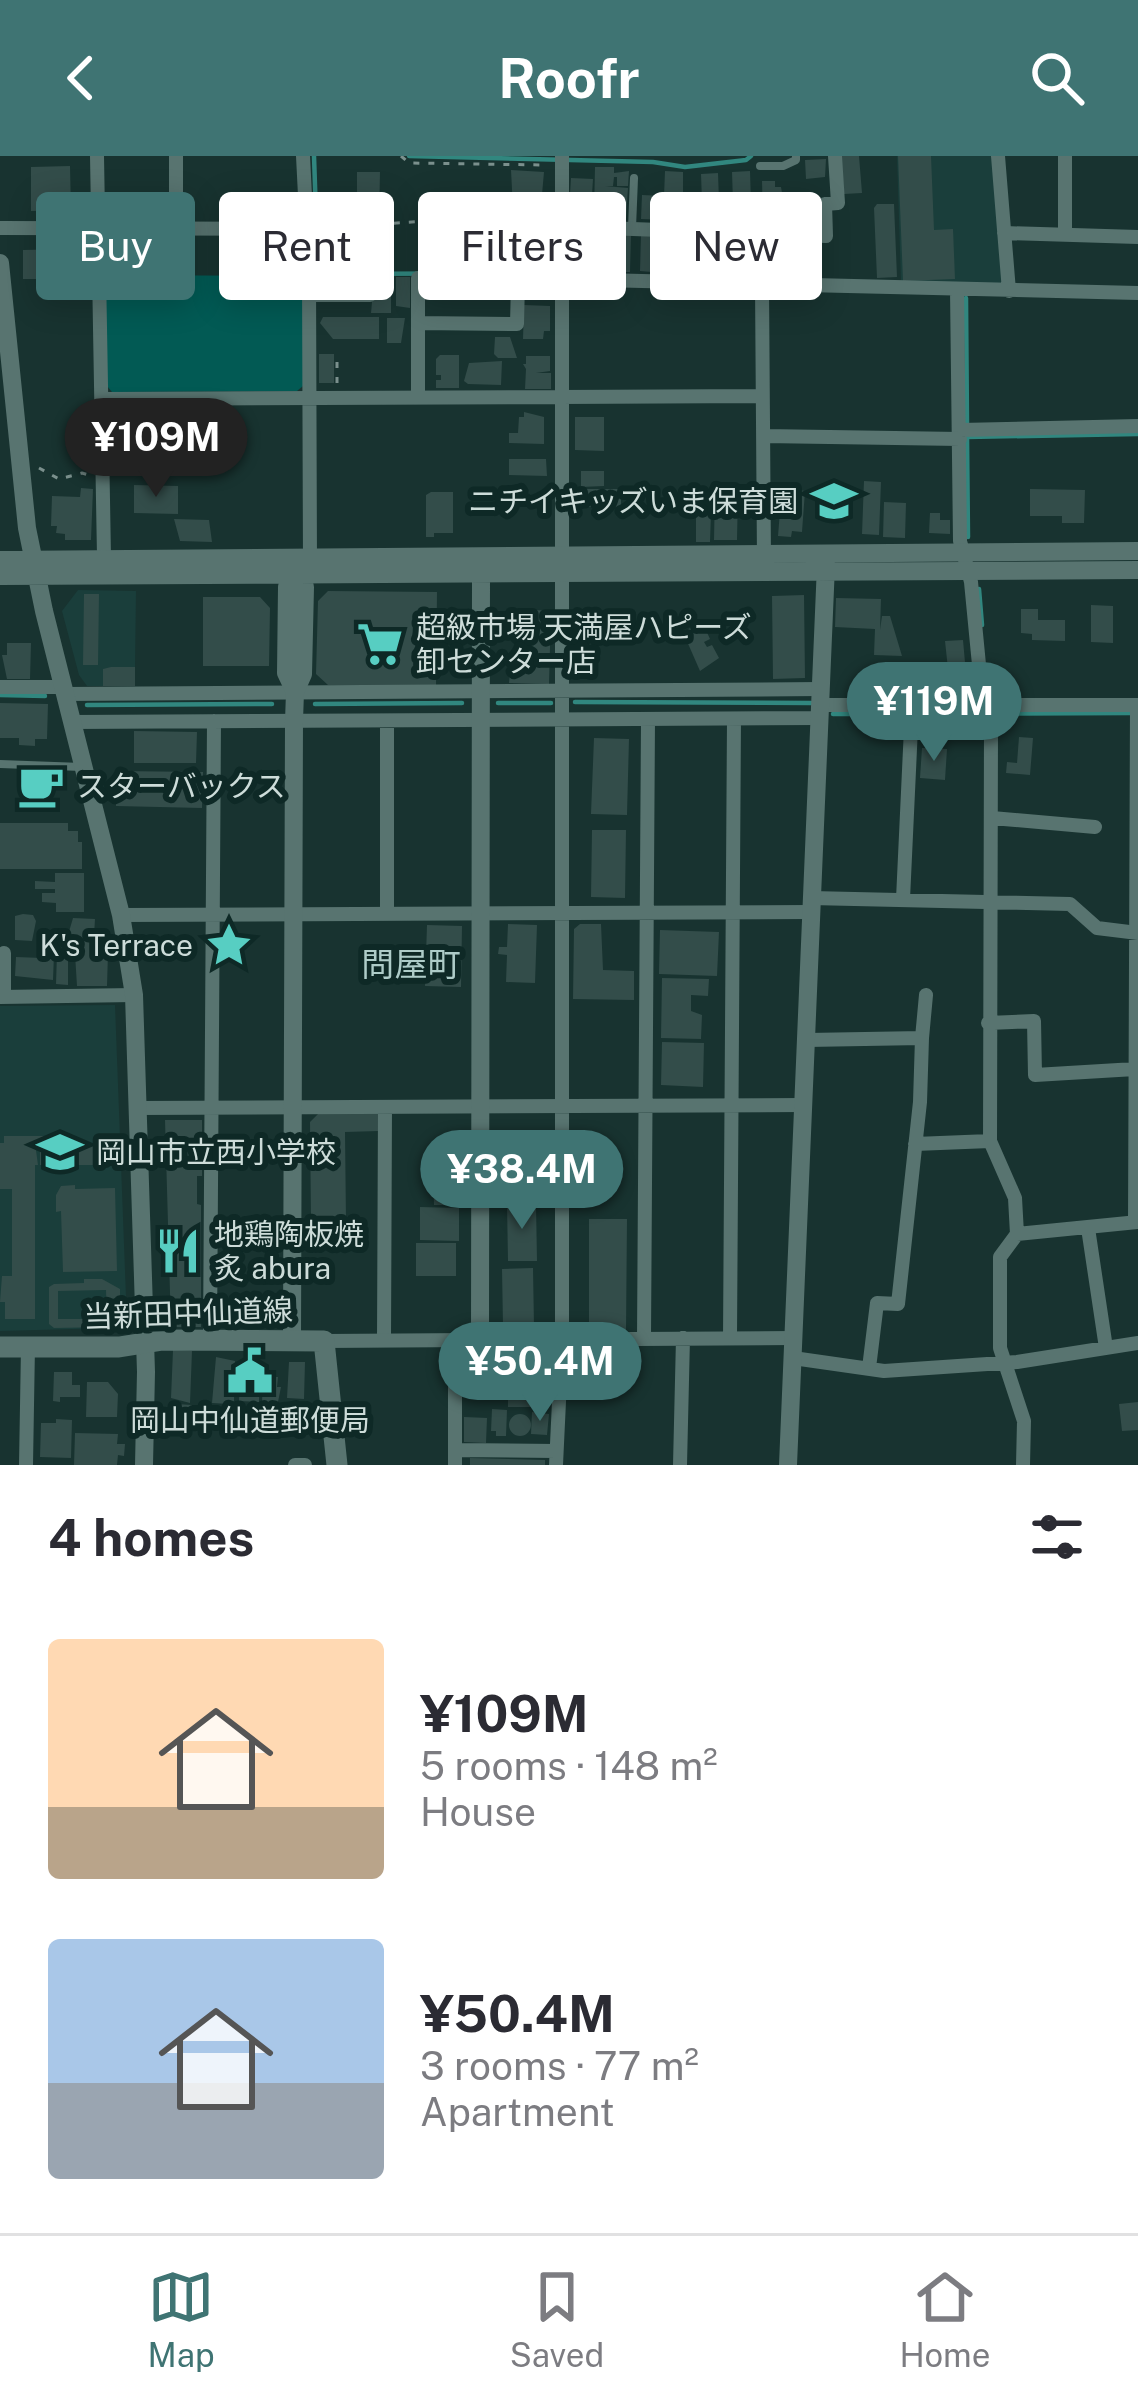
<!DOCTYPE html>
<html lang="en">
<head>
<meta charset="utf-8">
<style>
  body { margin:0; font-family:"Public Sans","Noto Sans JP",sans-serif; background:#f2f2f3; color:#2b2b33; height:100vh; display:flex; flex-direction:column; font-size:45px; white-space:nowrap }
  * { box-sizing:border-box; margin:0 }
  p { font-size:39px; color:#7c7c81 }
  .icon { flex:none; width:66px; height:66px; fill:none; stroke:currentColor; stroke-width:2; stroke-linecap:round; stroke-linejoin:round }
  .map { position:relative; height:1309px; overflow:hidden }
  .drawer { display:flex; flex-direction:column; background:#fff; flex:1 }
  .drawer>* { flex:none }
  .guide { position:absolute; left:36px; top:36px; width:1068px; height:108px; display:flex; gap:24px }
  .price { position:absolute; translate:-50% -102px; padding:0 27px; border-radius:42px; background:#3f7473; color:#fff; font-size:39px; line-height:78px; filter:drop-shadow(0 3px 6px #0008) }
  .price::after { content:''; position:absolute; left:50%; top:72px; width:36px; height:27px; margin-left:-18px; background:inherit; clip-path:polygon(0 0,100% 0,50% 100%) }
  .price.current { background:#222; color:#fff }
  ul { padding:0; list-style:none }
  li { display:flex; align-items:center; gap:36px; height:300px; padding:0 48px }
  li span { display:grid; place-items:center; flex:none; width:336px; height:240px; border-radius:12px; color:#555 }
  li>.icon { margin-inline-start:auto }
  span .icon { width:144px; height:144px; fill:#fffc; stroke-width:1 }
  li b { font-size:51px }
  h2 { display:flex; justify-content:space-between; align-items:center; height:144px; padding:0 48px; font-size:51px }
  .tag { padding:0 42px; border-radius:12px; background:#fff; box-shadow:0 6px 30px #0003; font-size:42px; line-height:108px }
  .tag.current { background:#3f7473; color:#fff }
  header { display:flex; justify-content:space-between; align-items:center; height:156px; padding:0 48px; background:#3f7473; color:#fff; font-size:54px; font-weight:700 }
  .menu { display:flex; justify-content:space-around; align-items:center; height:168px; border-top:3px solid #e1e1e2; background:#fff; font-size:33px; color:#7c7c81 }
  .menu a { display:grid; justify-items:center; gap:6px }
  .menu .current { color:#3f7473 }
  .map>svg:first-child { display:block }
  .built { fill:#1a3e3b }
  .green { fill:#025a54 }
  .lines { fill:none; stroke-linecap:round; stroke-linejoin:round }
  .stream { stroke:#31877f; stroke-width:4.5 }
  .building { fill:#334d4a; fill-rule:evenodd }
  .path { stroke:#7b908d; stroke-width:3; stroke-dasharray:6 9; stroke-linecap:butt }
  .service { stroke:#587470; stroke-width:8 }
  .minor { stroke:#587470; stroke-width:14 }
  .tertiary { stroke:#587470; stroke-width:18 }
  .secondary { stroke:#587470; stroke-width:21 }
  .labels { text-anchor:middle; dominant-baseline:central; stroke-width:12; stroke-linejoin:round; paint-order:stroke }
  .poi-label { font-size:30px; fill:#cddcd9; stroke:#0e2926; text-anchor:start }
  .street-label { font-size:30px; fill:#cddcd9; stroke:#0e2926 }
  .neighbourhood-label { font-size:33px; fill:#aeccc8; stroke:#0e2926 }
</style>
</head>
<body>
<header><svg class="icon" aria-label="back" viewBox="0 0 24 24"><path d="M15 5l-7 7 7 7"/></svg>Roofr<svg class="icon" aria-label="search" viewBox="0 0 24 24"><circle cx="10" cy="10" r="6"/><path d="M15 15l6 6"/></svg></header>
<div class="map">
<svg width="1138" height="1309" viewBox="0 0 1138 1309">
  <rect width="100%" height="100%" fill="#183330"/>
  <path class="built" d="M897,0H994L1005,125L1002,129L901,126Z
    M78,434L136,435L135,511L104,513L103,530H87L79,519L62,455Z
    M115,849L126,1141L118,1165L111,1172L0,1175V850Z"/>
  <path class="green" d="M103,119L303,120V230L297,235L112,236L107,230Z"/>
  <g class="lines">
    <path class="stream" d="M314,0L318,118L560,117
      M409,0L653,6L685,11L746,4L751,0
      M966,142L967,268
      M967,280L968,381
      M967,281L1138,278
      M979,433L982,469
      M0,539L45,540
      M575,546L811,547
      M498,547H551
      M315,548L462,547
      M87,549L272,548
      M833,558H905
      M917,558L1133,557"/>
  </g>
  <path class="building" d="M841,0H859L862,37L844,38Z
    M898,0H931L934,74L953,73L955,123L903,125Z
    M826,3L825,21L806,23L805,4Z
    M70,10L71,54L31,55V11Z
    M595,11H614V17L629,15L628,30H617V21H614L613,30H605L628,32L626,63H615L616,38L613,48H608V56H594Z
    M511,14L544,16L541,50L513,53Z
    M665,15L683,16V40L690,42L688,65L641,63L642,39L664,40Z
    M750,15L751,47H733L732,16Z
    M357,16H380L379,65H357V50H351V41H357Z
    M718,17L719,45L702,46L701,18Z
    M571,22L593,23L592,39L570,38Z
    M762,25H775V31H781L787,65L763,66Z
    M794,41H805V50H810L811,69L796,70Z
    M877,48H894L897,121L877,122L874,52Z
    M492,76L512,81V114H491Z
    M528,78L549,79L548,111L529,112L526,96Z
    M596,78H611L610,115H596Z
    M619,79H631L630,116H618Z
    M641,79L653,80L652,116L640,115Z
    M343,81L368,82V113H338V93H343Z
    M709,85L723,86L722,118L703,117V92H709Z
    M790,86L819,87L818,120L789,119Z
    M679,87L696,88L695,117L677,116Z
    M753,87L765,88L764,120H751Z
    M768,87L781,89L780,121H766Z
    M728,91L739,92L738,107H744V119H727Z
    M69,93V123H23V94Z
    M372,120L391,121V157H371L372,146L381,139H377V128H371Z
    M396,121H410V152L396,150Z
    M524,149L550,150V175H544L543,183H523Z
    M323,161H379V183H333L320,167Z
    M387,162H405L401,187H387Z
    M495,181H510L517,202H498L494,198Z
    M319,198H334V227H319Z
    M440,199H459V232H436V224H441V219H436V203Z
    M526,200H550V215L536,217H551V233H525L526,213L523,208H526Z
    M502,205L501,229L468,228L464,225L469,207Z
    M524,256L544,261V288L509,287V277H518L519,261H524Z
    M575,261H604V295L575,294Z
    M509,303H546L547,320L509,319Z
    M581,315H604V330L581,331Z
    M864,325L881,326L879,379L862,378Z
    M825,328L843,329L842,361L824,360Z
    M134,329L178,330V358L134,357Z
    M771,330L805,335L802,376L792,375L791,381L778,380L780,355L776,354L777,339H771Z
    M81,332L93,333L91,384H65V378L56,377L57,370H51L52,340L80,341Z
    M577,333H621V351H577Z
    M1030,333L1085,334L1084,367H1062V360H1030Z
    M715,335H738L737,384H714Z
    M431,336H453V377H434V381H426V339Z
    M884,346L906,347L905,382L883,381Z
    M696,356L711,357L710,386H696Z
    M930,357H940V364H950V378L929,377Z
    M174,363L209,364L212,386L180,385Z
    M328,435L437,436L436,530L328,529L316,518L318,445Z
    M84,438H99L98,509H83Z
    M804,439L805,522L773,523L772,440Z
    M203,441H260L270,452L269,510H203Z
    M836,442L881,443L880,474L882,460H890L902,500L874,499L875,473L835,471Z
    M1091,449L1113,450V487L1091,486Z
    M517,453L551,455L549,528L509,527L510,516H515Z
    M1021,453H1038V464H1065V485L1032,484V478L1021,477Z
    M696,469L699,475L705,472L710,483L704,486L707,491L712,489L719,502L700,515L686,483L691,480L687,474Z
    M963,484L968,540L951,541L945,485Z
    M7,487H31L30,523H7L2,499H7Z
    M111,511H135V530H103V513Z
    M0,547L48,548L47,583H35V590L19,589V582H0Z
    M134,575L197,576L196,607H134Z
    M1019,581L1033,582L1030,619L1006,617L1007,606L1017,607Z
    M594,582L629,583L627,659L591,658Z
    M922,592L947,593L945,624L920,622Z
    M39,607H44V616H55L54,639L19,638L20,615L39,616Z
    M116,615L203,616L202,652L116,650Z
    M0,667H68V675H78V686H82V713H0Z
    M592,674H626L625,742L591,741Z
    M55,717H84V756H56V747L42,746V737H55V733H35V725L55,726Z
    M23,758L33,759L36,765L32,785L15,784V760Z
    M73,762L95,763L93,796L108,797L107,830H77L75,798L81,795H73L74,779H68Z
    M508,768L537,769L535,827L506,826L507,799L498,798L499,791H507Z
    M580,768H601L603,814L634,815V844L573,843L574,773Z
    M427,769L462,770L461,831L425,830Z
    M660,774L719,776L717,820L659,818Z
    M57,797H68V829L56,828Z
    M42,798H54L53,824L15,820L16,801L42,802Z
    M662,822L709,823L708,840L691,839V855L702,859L701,883L661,882Z
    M662,886L704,887L703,931L661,929Z
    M378,954L379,975L345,976L346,1065H311L310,966L321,955Z
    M165,964H202V1020H197V1048L201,1049V1171H171Z
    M4,980H48V987H110V1009H40V987H35L38,1009H35V1163H5V1146H0L2,1120H12V1033H0V987H4Z
    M433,1017H459L460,1049H434Z
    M75,1029V1033L115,1032L117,1115L63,1116L61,1055L56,1056V1039L61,1030Z
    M507,1048H536L537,1105H508Z
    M420,1051L459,1052V1085L420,1084Z
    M589,1063H627L626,1176H589Z
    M416,1087H456V1120H416Z
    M533,1112L534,1170H503L502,1113Z
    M84,1123H102L120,1133V1142H114L115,1166L111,1171L54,1172L49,1168V1131L54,1128L84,1127ZM106,1134L107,1163H58V1135Z
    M173,1194L192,1195L190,1247L171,1242Z
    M216,1201L235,1205L234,1245L229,1248L212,1247Z
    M479,1202H485V1225L461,1224L462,1204Z
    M491,1202L523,1203L522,1209H517L516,1231L490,1230Z
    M240,1204L260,1205L259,1246L239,1245Z
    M289,1206H305L304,1243L287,1242Z
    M54,1216H72V1229H80V1241H60V1246L53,1245Z
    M263,1221H278L277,1231H281L278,1246H262Z
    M87,1226H108L118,1238L117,1261H86Z
    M508,1235L537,1239V1251H508Z
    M1138,1246V1274L1122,1275L1119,1248Z
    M176,1248L192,1249L191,1273L175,1272Z
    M492,1253L507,1254L506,1280H496V1275H491Z
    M532,1256L549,1258L547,1279L531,1278Z
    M509 1269a11 11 0 1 1 22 0a11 11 0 1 1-22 0Z
    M464,1261L487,1262L486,1287L464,1286Z
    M56,1263L72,1264L71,1302L40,1301L41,1267H56Z
    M75,1277L118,1278L117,1288H125L124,1300L118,1299L117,1309H74Z
    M470,1302L545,1304V1309H470Z"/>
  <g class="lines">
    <path class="path" d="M401,0L409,7L546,9
      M319,72L459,63
      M337,227V198
      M39,312L59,323L82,317L92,320"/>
    <path class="service" d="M760,10H783L796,4V0
      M632,72L634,22
      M0,608L82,611"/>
    <path class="minor" d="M97,0L104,401
      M176,0V73
      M303,0L309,119L310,409
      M998,0L1009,135
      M1065,0V78
      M469,67L826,80L825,48L838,47L835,0
      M0,72L307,73
      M1004,77L1138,81
      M561,123L1138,137
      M762,129L764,405
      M957,134L960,385L971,426L983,550L991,569L990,985L1015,1042L1017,1078L1000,1101V1192L1024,1265L1023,1309
      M309,139H370
      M418,167L517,168L518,126L561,127
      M418,241V122
      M103,243L762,240
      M960,274L1138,270
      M764,280L960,283
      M0,531H63
      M65,538L821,533
      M820,549H1138
      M387,565V757
      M71,566L819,562
      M992,662L1095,671
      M811,742L1070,748L1097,772L1138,777
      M903,743L912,550
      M121,759L810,756
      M0,841L134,839
      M4,841V797
      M988,867L1034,865L1035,919L1135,913
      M922,882L926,839
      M807,884L922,882L920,946L898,1148L877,1147L869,1212
      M138,952L803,949
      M915,988L990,985
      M1135,1066L1137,549
      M1088,1072L1106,1192
      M1017,1078L1138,1066
      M644,1182L648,564
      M730,1182L734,563
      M210,1184L214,565
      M324,1185L794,1182
      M384,1185L385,951
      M793,1202L884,1215L1017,1206L1138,1187
      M455,1294L556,1295
      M26,1309L28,1190
      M295,1309H305
      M455,1309V1183
      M556,1309L562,1182V0
      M680,1309L683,1182"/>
    <path class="tertiary" d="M0,107L27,372L44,455L121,759L134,839L146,1216L144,1309
      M0,404L1138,395
      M0,420L1138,414
      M295,536L286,517L287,431L295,413
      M480,1183L481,418
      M292,1184L294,565L295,536L303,518L305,431L295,419
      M788,1309L826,409"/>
    <path class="secondary" d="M0,1191H119L163,1184L324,1185L337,1309"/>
  </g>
  <defs>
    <g id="school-bare" transform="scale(3.6)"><path d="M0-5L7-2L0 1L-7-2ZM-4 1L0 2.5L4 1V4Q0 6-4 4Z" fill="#57cec2" stroke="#0e2926" stroke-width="2.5" paint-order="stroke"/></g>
    <g id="supermarket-bare" transform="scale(3.6)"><path d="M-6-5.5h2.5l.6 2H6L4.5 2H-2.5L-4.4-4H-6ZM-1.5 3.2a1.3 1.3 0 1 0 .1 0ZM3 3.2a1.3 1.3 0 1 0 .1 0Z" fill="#57cec2" stroke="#0e2926" stroke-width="2.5" paint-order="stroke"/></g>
    <g id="cafe-bare" transform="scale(3.6)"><path d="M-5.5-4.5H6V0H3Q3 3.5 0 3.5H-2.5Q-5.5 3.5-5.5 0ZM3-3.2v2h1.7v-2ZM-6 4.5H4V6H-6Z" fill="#57cec2" stroke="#0e2926" stroke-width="2.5" paint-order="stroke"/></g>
    <g id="sight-bare" transform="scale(3.6)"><path d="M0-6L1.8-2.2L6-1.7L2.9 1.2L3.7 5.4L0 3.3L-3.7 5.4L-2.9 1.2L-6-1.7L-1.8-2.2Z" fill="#57cec2" stroke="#0e2926" stroke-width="2.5" paint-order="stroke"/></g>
    <g id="restaurant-bare" transform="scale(3.6)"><path d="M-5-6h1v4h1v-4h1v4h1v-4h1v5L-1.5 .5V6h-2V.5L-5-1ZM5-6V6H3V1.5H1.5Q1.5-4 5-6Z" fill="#57cec2" stroke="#0e2926" stroke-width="2.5" paint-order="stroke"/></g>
    <g id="civic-bare" transform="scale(3.6)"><path d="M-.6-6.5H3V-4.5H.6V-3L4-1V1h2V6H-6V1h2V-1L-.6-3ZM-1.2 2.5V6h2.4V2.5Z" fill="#57cec2" stroke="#0e2926" stroke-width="2.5" paint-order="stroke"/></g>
  </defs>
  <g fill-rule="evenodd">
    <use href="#school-bare" x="834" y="345"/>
    <use href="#supermarket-bare" x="380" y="488"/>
    <use href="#cafe-bare" x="41" y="630"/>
    <use href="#sight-bare" x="229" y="789"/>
    <use href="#school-bare" x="60" y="996"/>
    <use href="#restaurant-bare" x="178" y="1095"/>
    <use href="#civic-bare" x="250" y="1215"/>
  </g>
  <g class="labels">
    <g class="poi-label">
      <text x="798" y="345" text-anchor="end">ニチイキッズいま保育園</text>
      <text x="416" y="471">超級市場 天満屋ハピーズ<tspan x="416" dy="34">卸センター店</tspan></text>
      <text x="77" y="630">スターバックス</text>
      <text x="193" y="789" text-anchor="end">K's Terrace</text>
      <text x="96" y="996">岡山市立西小学校</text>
      <text x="214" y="1078">地鶏陶板焼<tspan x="214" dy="34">炙 abura</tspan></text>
      <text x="250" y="1264" text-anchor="middle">岡山中仙道郵便局</text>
    </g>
    <g class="street-label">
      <text transform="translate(188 1157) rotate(-2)">当新田中仙道線</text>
    </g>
    <g class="neighbourhood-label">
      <text x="411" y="808">問屋町</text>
    </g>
  </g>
</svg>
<b class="price current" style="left:156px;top:344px">¥109M</b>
<b class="price" style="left:934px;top:608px">¥119M</b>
<b class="price" style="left:522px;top:1076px">¥38.4M</b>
<b class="price" style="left:540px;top:1268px">¥50.4M</b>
<div class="guide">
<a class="tag current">Buy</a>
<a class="tag">Rent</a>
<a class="tag">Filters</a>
<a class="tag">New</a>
</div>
</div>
<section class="drawer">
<h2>4 homes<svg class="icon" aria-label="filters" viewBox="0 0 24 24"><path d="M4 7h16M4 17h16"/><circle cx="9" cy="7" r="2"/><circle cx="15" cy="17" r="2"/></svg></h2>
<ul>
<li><span style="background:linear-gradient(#ffd9b3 70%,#b9a48a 0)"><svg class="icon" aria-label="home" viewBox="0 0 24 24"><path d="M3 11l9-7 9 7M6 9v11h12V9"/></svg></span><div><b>¥109M</b><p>5 rooms · 148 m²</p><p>House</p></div></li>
<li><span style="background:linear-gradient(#a9c7e8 60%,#9aa5b1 0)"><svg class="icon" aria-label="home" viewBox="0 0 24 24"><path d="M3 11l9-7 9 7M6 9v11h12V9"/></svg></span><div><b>¥50.4M</b><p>3 rooms · 77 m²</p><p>Apartment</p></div></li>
</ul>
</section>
<nav class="menu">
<a class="current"><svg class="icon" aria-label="map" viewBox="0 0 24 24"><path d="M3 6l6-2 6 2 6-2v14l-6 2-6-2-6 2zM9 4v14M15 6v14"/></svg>Map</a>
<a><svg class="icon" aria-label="saved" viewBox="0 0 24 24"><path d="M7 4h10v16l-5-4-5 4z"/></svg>Saved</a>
<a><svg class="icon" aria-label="home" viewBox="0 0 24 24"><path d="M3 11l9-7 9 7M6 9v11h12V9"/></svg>Home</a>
</nav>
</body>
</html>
